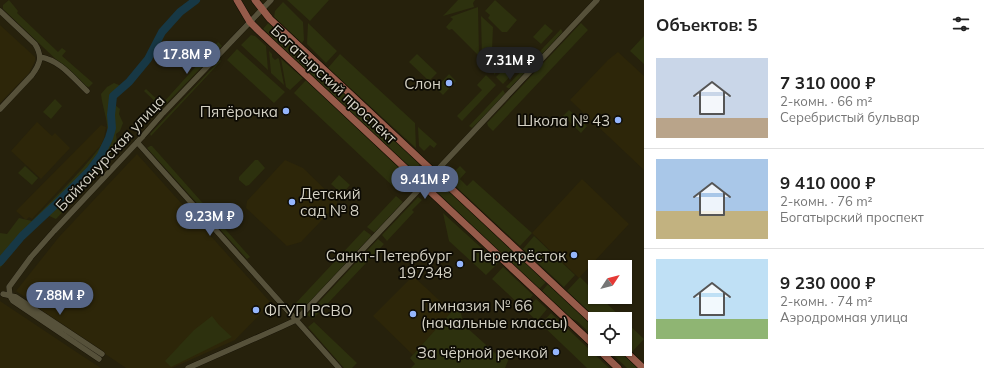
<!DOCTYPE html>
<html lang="ru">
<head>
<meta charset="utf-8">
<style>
  body { margin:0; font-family:Mulish,sans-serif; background:#f2f2f2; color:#222; height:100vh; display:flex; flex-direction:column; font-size:15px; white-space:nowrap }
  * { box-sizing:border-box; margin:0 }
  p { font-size:13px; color:#767676 }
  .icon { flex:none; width:22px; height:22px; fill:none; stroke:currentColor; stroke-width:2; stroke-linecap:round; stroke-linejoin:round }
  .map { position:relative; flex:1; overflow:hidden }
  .sheet { display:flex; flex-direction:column; background:#fff; width:340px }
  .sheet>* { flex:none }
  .needle { width:26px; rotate:54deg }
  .tools { position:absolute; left:588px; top:260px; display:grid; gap:8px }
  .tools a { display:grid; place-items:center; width:44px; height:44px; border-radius:0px; background:#fff; box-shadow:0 1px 3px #0004; font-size:20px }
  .price { position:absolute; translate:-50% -34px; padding:0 9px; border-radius:14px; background:#566585; color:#fff; font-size:13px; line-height:26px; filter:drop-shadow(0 1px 2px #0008) }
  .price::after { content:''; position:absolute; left:50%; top:24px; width:12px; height:9px; margin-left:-6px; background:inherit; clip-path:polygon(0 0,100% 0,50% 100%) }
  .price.on { background:#222; color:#fff }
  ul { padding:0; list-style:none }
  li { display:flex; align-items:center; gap:12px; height:100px; padding:0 12px }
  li+li { border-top:1px solid #e0e0e0 }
  li span { display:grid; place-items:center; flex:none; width:112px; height:80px; border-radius:0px; color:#555 }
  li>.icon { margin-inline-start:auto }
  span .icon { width:48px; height:48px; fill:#fffc; stroke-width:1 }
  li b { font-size:17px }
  h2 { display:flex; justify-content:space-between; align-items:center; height:48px; padding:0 12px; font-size:17px }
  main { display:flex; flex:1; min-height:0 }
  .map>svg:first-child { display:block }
  .built { fill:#2d2609 }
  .green { fill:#2d310e }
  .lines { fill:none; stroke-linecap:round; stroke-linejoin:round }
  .river { stroke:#173845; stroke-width:8 }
  .minor-casing { stroke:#0f0b00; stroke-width:6 }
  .major-casing { stroke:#0f0b00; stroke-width:8 }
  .minor { stroke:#56513a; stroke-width:5.5 }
  .major { stroke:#965b4a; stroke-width:7 }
  .poi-dot { fill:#95b6fd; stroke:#0d0b04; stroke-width:1.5 }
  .labels { text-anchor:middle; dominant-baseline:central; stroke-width:3.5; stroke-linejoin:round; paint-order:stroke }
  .poi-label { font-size:15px; fill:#d5d2c5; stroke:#0d0b04; text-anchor:end }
  .street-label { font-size:15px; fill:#d5d2c5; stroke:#0d0b04 }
</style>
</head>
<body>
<main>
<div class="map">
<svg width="644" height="368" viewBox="0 0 644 368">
  <rect width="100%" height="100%" fill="#26210c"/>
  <path class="built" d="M0,25L35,57V61L29,73L0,103Z
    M618,52L644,76V170L570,100L608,60Z
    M37,122L52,136L55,133L70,148L41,179L11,151Z
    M101,125L106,127L104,138L101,145L32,219L29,217L26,220L16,211Z
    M137,154L271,303L235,340L172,368H126L37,308L39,306L16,291L59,237Z
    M285,160L303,168L337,201V204L301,242L287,246L246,208L247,201Z
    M582,179L629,224L579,278L532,233Z
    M413,276L452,312L413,355L373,316Z
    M0,301L84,357L101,368H0Z"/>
  <path class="green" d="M9,0L18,11L17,13L58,52L62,48L66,51L62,56L93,83L89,87L84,86L3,9V5Z
    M287,0H329L310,21Z
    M458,0H475L473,3L474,7L443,16Z
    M495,0L517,20L507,32H502L488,18L490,15L485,11Z
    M283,2L303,22L304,40L302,43L274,17L275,11Z
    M478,7L479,56L452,29L449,30L446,27L453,19L450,17Z
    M481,16L493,27L492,51L484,60L482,58Z
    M269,22L420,164L414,171L263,29Z
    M308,23L337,51L326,63L307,44Z
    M581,23L588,30L493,131L488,126L487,123L489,121Z
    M545,24L553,31L541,44L533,37Z
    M561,29L563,33L510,89L506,87Z
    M251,35L255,36L266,46L268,70L241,45Z
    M644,36V64L630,51Z
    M218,42L222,46L162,108L144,91L146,89L162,104Z
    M523,47L531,54L520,67L512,60Z
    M237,49L285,92L274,103L227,60Z
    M269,51L272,54V57L275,60L278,58L279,59L284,85L271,73Z
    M496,51L507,61L494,75V52Z
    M340,54L415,123L416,148L328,68Z
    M417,54L437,73L429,81L409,62Z
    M281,59L303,78L290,90L286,87Z
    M220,60L221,61L151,136L150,134Z
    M509,64L516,70L503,84L496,77Z
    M449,74L456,81L443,95L436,88Z
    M486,75L496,85L462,121L457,116L482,90L477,85Z
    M306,80L409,177L397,190L294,93Z
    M114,83L119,85L121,89L120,92L114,97L115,105L120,109L119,114L123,123L120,131L116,134L117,142L111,154L107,165L56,219L47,215L24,239L0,268V233L7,234L19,218L32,221C46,206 105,150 107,133C109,123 102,106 101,94L107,87Z
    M503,90L506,95L472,128L469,126Z
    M55,99L62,106L51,119L43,112Z
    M569,110L587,126L581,133L563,116Z
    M418,127L437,144L434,148L430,145L424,151L419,146Z
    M150,146H152L208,209L205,212L147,148Z
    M255,160H258L265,168L249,185L246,186L239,180V177Z
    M25,166L38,178L32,185L18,173Z
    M460,166L466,172L460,179L467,186L473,180L532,233L520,246L452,183L451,175Z
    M339,175L350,185L342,194L331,184Z
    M443,185L546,282L539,289L437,192Z
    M396,196L403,202L375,233L367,227Z
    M418,197L422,200L412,210L414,212L387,241L382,235Z
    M210,212L250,257L247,259L207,215Z
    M443,213L498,263L486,275L449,241Z
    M364,230L371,235V237L302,310L295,304Z
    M534,236L575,275L564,287L523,249Z
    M378,239L384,244L313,319L307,315Z
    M503,267L533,295L522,307L492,279Z
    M580,277L595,292V297H600L623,319H597L567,291Z
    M548,284L595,328V335H592L577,321L570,318L542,291Z
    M536,299L547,309L537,321L525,310Z
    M456,307L461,313L464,325L495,353L504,357L510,356L505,368H411L415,364L410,358Z
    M551,313L609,368H587L541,324Z
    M212,316L219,325L232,337L171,367L165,361L194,330Z
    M625,321L644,339L632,352L625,345Z
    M314,322L357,363L352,368H344L308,327Z
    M607,349H617L638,368H627Z"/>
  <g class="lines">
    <path class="river" d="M0,262L22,236L54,206L90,170L101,155L109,138L112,128L111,115L113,96L129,82L148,59L162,32L180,12L196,0"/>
    <g class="minor-casing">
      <path id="minor" d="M0,11L35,44C43,57 40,64 32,75L0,109
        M40,57C60,60 73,78 87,91
        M137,142L339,368
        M3,294L16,297L102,354
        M99,359L13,301L10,296L9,287L31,257L54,231L143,136L163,113L271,0
        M188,368L281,327L296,320L303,313L597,0"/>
    </g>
    <g class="major-casing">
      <path id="major" d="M237,0L250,22L259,31L595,346
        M255,0L270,19L595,323
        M598,349L618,368
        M623,349L643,368"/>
    </g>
    <use href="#minor" class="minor"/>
    <use href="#major" class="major"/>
  </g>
  <g class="poi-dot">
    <circle cx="449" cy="83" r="4"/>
    <circle cx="286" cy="111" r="4"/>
    <circle cx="618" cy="120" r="4"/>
    <circle cx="292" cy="202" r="4"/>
    <circle cx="574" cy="255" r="4"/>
    <circle cx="460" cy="264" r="4"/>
    <circle cx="256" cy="310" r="4"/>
    <circle cx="413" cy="314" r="4"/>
    <circle cx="556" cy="352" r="4"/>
  </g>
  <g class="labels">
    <g class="poi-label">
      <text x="441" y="83">Слон</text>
      <text x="278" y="111">Пятёрочка</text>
      <text x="610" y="120">Школа № 43</text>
      <text x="300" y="193" text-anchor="start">Детский<tspan x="300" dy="17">сад № 8</tspan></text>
      <text x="452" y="255">Санкт-Петербург<tspan x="452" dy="17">197348</tspan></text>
      <text x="566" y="255">Перекрёсток</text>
      <text x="421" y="305" text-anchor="start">Гимназия № 66<tspan x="421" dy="17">(начальные классы)</tspan></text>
      <text x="264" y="310" text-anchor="start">ФГУП РСВО</text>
      <text x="548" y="352">За чёрной речкой</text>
    </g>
    <g class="street-label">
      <text transform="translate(334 84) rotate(43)">Богатырский проспект</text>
      <text transform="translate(110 153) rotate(-47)">Байконурская улица</text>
    </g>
  </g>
</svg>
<div class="tools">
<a><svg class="needle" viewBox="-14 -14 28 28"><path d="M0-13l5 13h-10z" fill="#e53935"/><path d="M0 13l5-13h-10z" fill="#767676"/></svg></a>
<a><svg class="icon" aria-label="locate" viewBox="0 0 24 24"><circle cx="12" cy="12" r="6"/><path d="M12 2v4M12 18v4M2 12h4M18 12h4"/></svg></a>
</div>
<b class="price" style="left:187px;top:75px">17.8M ₽</b>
<b class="price on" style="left:510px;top:81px">7.31M ₽</b>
<b class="price" style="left:425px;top:200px">9.41M ₽</b>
<b class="price" style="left:210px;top:237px">9.23M ₽</b>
<b class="price" style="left:60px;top:316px">7.88M ₽</b>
</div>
<section class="sheet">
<h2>Объектов: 5<svg class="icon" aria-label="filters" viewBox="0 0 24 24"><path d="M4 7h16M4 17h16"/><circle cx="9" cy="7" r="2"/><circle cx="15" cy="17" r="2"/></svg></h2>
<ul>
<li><span style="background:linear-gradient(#c9d6e8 75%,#b9a48a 0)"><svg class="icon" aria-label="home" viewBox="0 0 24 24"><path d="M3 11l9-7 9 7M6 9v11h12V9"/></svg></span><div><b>7 310 000 ₽</b><p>2-комн. · 66 m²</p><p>Серебристый бульвар</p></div></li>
<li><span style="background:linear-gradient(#a9c7e8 65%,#c2b280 0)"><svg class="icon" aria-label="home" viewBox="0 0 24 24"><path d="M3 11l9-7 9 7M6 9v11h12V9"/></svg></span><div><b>9 410 000 ₽</b><p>2-комн. · 76 m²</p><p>Богатырский проспект</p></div></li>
<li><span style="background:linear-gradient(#bfe0f5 75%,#8fb573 0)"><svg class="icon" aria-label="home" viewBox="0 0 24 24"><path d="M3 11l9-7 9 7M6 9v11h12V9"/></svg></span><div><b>9 230 000 ₽</b><p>2-комн. · 74 m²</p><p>Аэродромная улица</p></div></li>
</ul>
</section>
</main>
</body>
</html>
